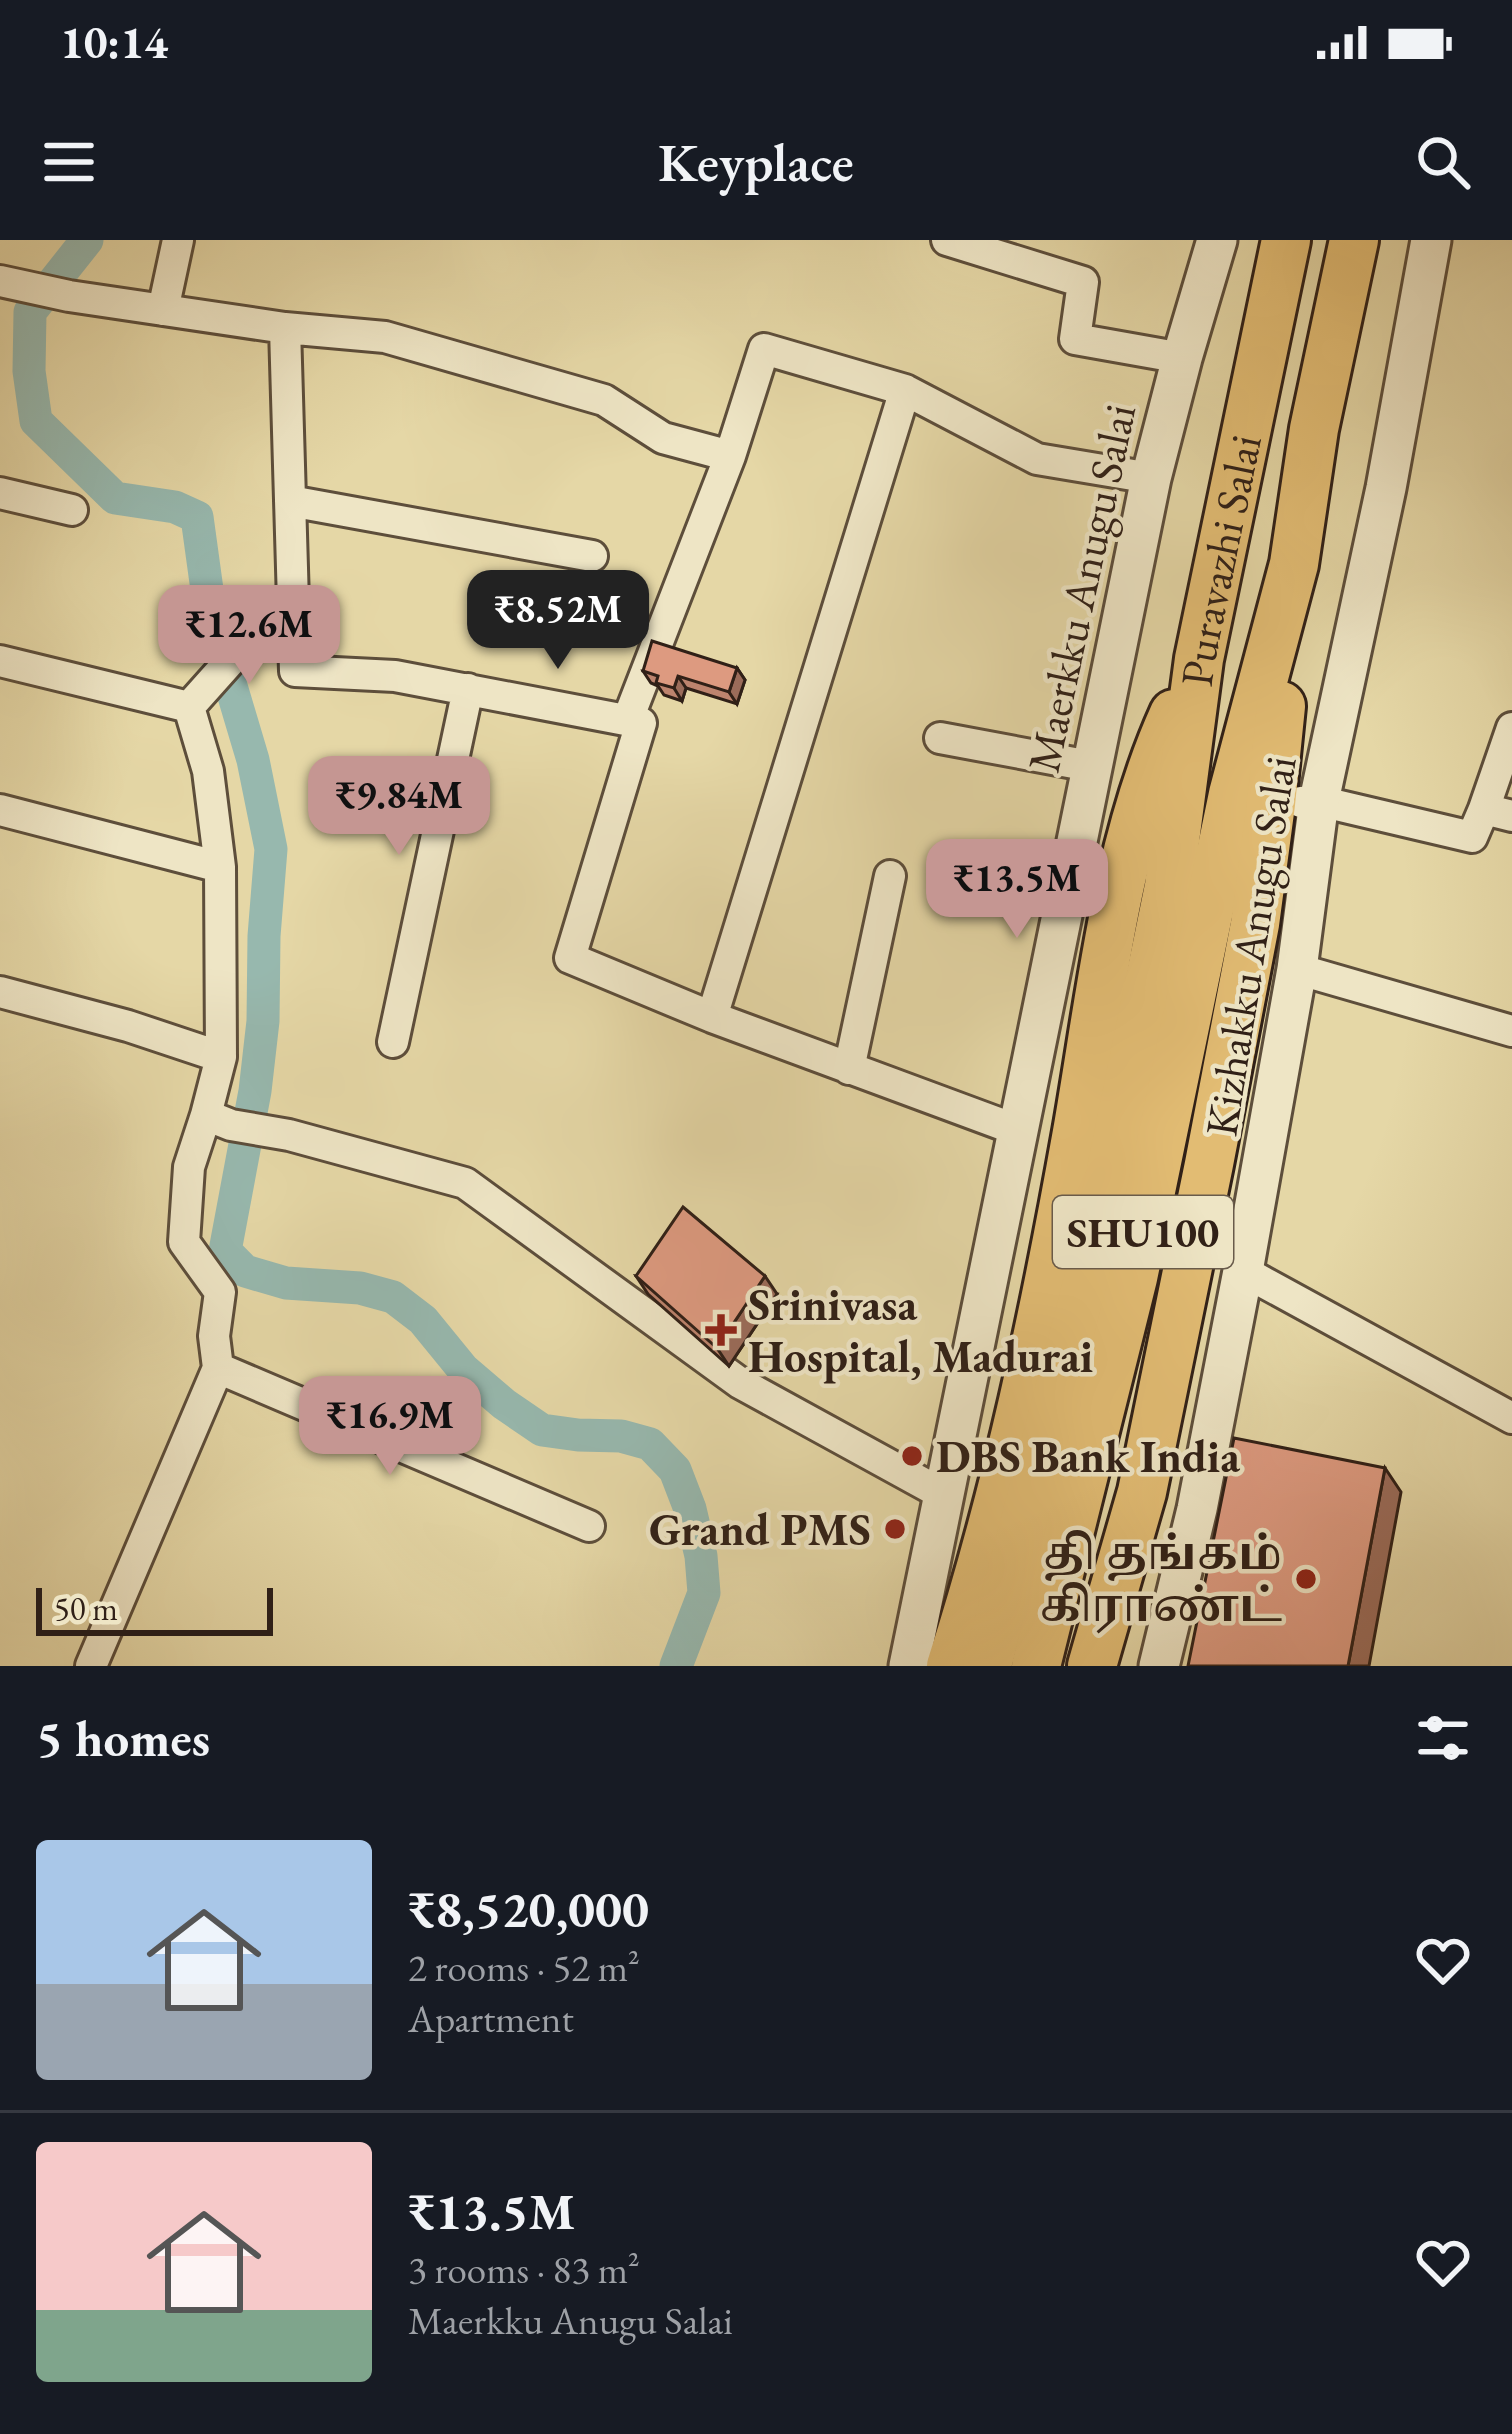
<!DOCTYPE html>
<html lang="en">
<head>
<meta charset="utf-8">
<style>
  body { margin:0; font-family:"EB Garamond","Noto Serif Tamil",serif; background:#20242c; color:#f1f3f6; height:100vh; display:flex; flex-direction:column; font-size:45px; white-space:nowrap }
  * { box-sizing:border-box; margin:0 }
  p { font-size:39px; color:#9ea1a6 }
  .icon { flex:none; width:66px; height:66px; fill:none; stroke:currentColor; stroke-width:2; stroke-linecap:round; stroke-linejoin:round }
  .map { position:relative; height:1426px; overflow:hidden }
  .panel { display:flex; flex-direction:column; background:#171b24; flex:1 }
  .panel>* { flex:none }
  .scale { position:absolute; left:36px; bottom:30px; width:237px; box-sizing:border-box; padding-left:12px; border:6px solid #302017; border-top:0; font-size:33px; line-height:42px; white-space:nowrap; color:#302017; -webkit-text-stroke:9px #eee5c5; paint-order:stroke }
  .price { position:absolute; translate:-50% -102px; padding:0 27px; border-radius:24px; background:#c59692; color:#111; font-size:39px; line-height:78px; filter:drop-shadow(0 3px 6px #0008) }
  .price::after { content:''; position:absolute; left:50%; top:72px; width:36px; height:27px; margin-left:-18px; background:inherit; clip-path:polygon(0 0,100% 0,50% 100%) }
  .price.on { background:#222; color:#fff }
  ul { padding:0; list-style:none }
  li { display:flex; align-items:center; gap:36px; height:300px; padding:0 36px }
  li+li { border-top:3px solid #363941 }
  li span { display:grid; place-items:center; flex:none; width:336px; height:240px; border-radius:12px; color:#555 }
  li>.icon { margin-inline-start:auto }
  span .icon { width:144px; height:144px; fill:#fffc; stroke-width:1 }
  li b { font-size:51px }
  h2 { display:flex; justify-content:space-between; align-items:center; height:144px; padding:0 36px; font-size:51px }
  .status { display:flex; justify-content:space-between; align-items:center; height:84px; padding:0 60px; background:#171b24; direction:ltr }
  .status svg { height:33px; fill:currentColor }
  header { display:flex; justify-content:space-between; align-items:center; height:156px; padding:0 36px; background:#171b24; font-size:54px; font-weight:600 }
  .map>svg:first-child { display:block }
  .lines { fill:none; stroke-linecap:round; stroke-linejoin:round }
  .canal { stroke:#97b8ae; stroke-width:33 }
  .minor-casing { stroke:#5d4e3b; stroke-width:36 }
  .tertiary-casing { stroke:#5d4e3b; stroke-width:45 }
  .primary-casing { stroke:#302017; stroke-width:54 }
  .minor { stroke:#eee5c5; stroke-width:30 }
  .tertiary { stroke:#eee5c5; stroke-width:39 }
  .primary { stroke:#e2bc73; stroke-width:48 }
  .wall { fill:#be846e; stroke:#302017; stroke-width:3 }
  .shaded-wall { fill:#9b6c5a; stroke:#302017; stroke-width:3 }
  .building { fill:#dd9a80; stroke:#302017; stroke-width:3 }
  .poi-dot { fill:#8f2418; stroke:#eee5c5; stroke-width:4.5 }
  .labels { text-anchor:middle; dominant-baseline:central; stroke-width:9; stroke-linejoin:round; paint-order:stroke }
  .shield { fill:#eee5c5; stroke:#695b4b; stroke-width:3 }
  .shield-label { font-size:42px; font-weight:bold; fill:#302017 }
  .street-label { font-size:45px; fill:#302017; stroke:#eee5c5 }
  .poi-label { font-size:45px; font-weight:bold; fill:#302017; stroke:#eee5c5; text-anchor:start }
</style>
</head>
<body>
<div class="status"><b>10:14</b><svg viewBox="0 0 49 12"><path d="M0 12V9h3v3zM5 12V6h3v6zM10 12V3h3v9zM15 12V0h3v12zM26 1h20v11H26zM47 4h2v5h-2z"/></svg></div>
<header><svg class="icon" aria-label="menu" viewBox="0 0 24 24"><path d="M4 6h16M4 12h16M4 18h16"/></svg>Keyplace<svg class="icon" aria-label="search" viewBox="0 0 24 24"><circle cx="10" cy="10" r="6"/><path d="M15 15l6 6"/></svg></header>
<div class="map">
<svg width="1512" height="1426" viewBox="0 0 1512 1426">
  <rect width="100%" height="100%" fill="#e5d7a6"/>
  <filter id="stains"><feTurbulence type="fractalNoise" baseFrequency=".00167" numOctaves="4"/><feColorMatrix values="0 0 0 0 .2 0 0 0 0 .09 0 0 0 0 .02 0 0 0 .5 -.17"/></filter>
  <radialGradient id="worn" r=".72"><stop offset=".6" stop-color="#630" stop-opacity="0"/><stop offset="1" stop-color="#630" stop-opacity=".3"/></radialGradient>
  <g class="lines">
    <path class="canal" d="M87,0L30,72L29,131L36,181L115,258L175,267L197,277L211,379L253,520L271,609L264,696L263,781L255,851L225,1011L245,1031L286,1043L360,1048L393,1057L423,1080L463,1129L504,1164L542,1190L578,1195L621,1196L650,1204L675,1230L690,1269L701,1316L704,1353L676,1426"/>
    <g class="minor-casing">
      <path id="minor" d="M947,0L1083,42L1075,99L1182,118
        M0,41L69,56L285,88L295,431L395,436L641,483L570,718L712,777L1017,890
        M163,70L178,0
        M285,88L385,97L604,160L663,198L730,216
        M905,150L1037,219L1151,238
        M0,253L72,270
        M290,261L592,316
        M0,421L189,467L208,531L220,627L221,817L206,875L189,927L184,1002L220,1052L214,1096L218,1128L91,1426
        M189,467L248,401L294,398
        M628,479L730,216L764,109L905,150L712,777
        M940,498L1090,526
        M1301,562L1319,561L1472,597L1484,569L1512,576
        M1484,569L1512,488
        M0,570L220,627
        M1297,729L1512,791
        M0,752L128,786L221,817
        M393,802L468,449
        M849,829L890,636
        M206,875L231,885L289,895L465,943L740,1143L946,1256
        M1243,1031L1512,1178
        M218,1128L589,1286"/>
    </g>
    <g class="tertiary-casing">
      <path id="tertiary" d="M909,1426L1151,238L1182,118L1217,0
        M1159,1426L1197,1269L1243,1031L1297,729L1319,561L1386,248L1431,0"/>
    </g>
    <g class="primary-casing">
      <g id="primary">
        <path d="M951,1426C1007,1252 1045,1072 1077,892C1101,755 1116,602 1174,474"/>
        <path id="s1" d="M987,1426L1090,1032L1169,646L1199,419L1286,0"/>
        <path d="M1036,1426L1133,1038L1233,554L1294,324L1314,189L1354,0"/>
        <path d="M1092,1426L1142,1252L1209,924L1255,684L1271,564L1281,466"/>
      </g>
    </g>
    <use href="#minor" class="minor"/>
    <use href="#tertiary" class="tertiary"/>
    <use href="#primary" class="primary"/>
  </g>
  <path class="wall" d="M737,428L745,440L737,464L686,448L682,461L664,455L658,446L651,443L643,431Z
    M636,1036L777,1054L729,1126L648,1054Z"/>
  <path class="shaded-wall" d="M737,428L745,440L737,464L729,452Z
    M678,436L686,448L682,461L674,448Z
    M765,1036L777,1054L729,1126L717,1108Z
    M1385,1228L1401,1252L1369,1426H1348Z"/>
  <path class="building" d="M652,401L737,428L729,452L678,436L674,448L656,443L658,436L643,431Z
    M683,967L765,1036L717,1108L636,1036Z
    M1234,1198L1385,1228L1348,1426H1188Z"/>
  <g class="poi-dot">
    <path d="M715 1072h12v12h12v12h-12v12h-12v-12h-12v-12h12z"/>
    <circle cx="912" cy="1216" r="12"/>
    <circle cx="895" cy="1289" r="12"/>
    <circle cx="1306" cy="1339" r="12"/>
  </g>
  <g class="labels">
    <rect class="shield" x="1053" y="956" width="180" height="72" rx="9"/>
    <g class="shield-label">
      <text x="1143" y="992">SHU100</text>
    </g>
    <g class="street-label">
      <text stroke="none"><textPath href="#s1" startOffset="1131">Puravazhi Salai</textPath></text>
      <text transform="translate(1081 348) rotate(-78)">Maerkku Anugu Salai</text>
      <text transform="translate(1250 706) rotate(-81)">Kizhakku Anugu Salai</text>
    </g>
    <g class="poi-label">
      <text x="748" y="1064">Srinivasa<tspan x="748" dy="52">Hospital, Madurai</tspan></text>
      <text x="936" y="1216">DBS Bank India</text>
      <text x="871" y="1289" text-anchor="end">Grand PMS</text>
      <text x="1282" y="1313" text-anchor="end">தி தங்கம்<tspan x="1282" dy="52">கிராண்ட்</tspan></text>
    </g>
  </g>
  <rect width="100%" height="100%" filter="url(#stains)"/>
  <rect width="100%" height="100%" fill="url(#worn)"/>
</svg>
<div class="scale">50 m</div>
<b class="price on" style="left:558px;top:432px">₹8.52M</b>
<b class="price" style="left:249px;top:447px">₹12.6M</b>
<b class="price" style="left:399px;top:618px">₹9.84M</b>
<b class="price" style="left:1017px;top:701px">₹13.5M</b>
<b class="price" style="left:390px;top:1238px">₹16.9M</b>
</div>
<section class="panel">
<h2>5 homes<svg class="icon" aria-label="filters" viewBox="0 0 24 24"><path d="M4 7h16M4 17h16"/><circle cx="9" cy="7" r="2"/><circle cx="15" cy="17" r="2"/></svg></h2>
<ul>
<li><span style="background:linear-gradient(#a9c7e8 60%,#9aa5b1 0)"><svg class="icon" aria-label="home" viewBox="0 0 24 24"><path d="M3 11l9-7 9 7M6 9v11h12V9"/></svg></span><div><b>₹8,520,000</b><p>2 rooms · 52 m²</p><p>Apartment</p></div><svg class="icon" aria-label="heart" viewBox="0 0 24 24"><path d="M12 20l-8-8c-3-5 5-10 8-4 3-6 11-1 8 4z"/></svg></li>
<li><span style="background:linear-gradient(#f6c9c9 70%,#7fa58c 0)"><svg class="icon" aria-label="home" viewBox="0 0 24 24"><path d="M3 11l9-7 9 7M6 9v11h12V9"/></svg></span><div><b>₹13.5M</b><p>3 rooms · 83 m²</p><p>Maerkku Anugu Salai</p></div><svg class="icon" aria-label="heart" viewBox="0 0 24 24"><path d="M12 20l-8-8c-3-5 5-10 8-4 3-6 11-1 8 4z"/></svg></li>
</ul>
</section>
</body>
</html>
